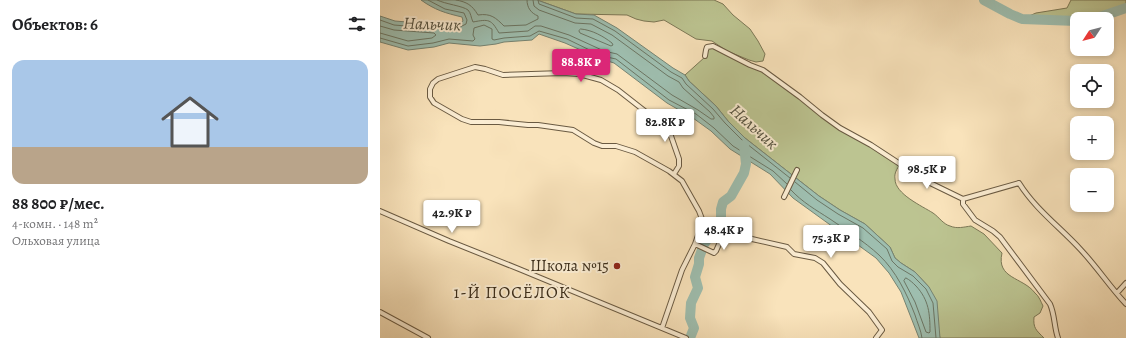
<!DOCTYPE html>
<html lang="ru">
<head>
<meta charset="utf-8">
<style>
  body { margin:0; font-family:Alegreya,serif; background:#f2f2f2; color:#202124; height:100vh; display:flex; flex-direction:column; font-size:15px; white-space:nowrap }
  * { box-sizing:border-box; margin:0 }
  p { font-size:13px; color:#757577 }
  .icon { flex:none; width:22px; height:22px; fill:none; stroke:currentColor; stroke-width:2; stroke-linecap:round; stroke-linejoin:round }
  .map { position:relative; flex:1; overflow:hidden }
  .side { display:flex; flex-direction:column; background:#fff; width:380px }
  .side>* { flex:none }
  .needle { width:26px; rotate:234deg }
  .tools { position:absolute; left:690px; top:12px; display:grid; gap:8px }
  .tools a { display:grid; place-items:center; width:44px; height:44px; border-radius:8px; background:#fff; box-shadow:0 2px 6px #0003; font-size:20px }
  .price { position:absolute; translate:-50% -34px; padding:0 9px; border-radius:4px; background:#fff; color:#222; font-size:13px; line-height:26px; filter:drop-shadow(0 1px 2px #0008) }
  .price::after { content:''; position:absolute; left:50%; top:24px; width:12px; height:9px; margin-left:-6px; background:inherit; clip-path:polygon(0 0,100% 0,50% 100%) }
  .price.active { background:#db2777; color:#fff }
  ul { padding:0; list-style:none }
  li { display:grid; align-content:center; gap:8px; height:212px; padding:0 12px }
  li span { display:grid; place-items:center; height:124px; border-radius:12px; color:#555 }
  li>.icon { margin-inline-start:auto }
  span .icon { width:72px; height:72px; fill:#fffc; stroke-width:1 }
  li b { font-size:17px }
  h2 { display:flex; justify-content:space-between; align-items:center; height:48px; padding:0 12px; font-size:17px }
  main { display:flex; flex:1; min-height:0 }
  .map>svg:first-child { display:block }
  .green { fill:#bcc491; stroke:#7c7856 }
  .water { fill:#9ebeaf; stroke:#768473 }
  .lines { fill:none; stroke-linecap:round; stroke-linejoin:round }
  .shore { stroke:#6c7664; stroke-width:1 }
  .river { stroke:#9ebeaf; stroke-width:10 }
  .minor-casing { stroke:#6a5a42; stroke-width:6 }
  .minor { stroke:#fbedd3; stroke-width:4 }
  .poi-dot { fill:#8f2418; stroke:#fbedd3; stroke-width:1.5 }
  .labels { text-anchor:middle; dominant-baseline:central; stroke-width:4; stroke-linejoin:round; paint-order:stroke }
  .poi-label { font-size:16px; fill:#3b2d1a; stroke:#fbedd3; text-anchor:end }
  .water-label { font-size:17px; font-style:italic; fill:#54513f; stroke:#fbedd3 }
  .neighbourhood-label { font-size:17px; letter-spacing:1px; fill:#3b2d1a; stroke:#fbedd3 }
</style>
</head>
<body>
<main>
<section class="side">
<h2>Объектов: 6<svg class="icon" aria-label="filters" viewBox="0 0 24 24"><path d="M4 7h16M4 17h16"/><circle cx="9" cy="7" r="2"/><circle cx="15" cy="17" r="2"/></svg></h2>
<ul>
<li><span style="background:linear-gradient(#a9c7e8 70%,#b9a48a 0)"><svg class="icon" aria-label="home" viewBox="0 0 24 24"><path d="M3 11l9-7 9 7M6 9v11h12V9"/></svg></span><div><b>88 800 ₽/мес.</b><p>4-комн. · 148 m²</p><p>Ольховая улица</p></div></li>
</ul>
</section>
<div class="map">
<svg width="746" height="338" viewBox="0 0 746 338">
  <rect width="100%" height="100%" fill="#f9e3bb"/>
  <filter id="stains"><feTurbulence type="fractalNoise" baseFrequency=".005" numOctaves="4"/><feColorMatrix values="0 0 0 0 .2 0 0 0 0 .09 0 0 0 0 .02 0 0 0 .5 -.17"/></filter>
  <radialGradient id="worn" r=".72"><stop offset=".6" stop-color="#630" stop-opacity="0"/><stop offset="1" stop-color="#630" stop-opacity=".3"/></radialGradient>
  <path class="green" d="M157,0H334L343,4L353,15L370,29L378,41L385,54L383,61L376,62L369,60L347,51L332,41L316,39L284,20L274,22L264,21L256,19L247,15L196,14Z
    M691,0H746V8L714,19H697V21L642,19L656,13L687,8Z
    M332,46L377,67L434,109L520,164C517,169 514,173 515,179C515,194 542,206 553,213C559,217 563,224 570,226C577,229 584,227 591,226L604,234L622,253C616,279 643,277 655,293C659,296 661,302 663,306L660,313L654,317C653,328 656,330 664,338H560L549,287L535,272L521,263L515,258L510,247L485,224L460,210L439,196L365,138L348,121L336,106L309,81L305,75L325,57L326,50Z"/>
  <path class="water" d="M41,0H157L196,14L214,15L237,28L293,68L305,75L309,81L336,106L348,121L365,138L439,196L460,210L485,224L510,247L515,258L521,263L535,272L549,287L557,301L560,338H539L521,292L509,273L496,258L413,198L390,174L350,149L331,131L313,118L287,103L234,63L221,59L185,43L159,34L152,40L124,42L116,44L100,46L69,43L54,47L28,50L0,42V16L15,21L74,26L83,21L82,17C65,13 55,10 41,0Z"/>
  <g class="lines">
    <path class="shore" d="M57,0C65,4 83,6 88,10C91,13 91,18 93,22C109,19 111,19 119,33L148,31L155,26H161L189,35L224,51L237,54L292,95L318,110L331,119H334V117L330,112L303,88L299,82L288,76L232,35L211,24L195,23L159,10L154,6L153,0
      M76,0C87,2 92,5 98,15C111,13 116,18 124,26L146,25L158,19V16C151,13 147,8 147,0
      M158,0L159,4L196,18L213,19L235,31L291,72L302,78L306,84L333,109L345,123L362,140L410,178
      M0,20L14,25L74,30L86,24L87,20L84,13L65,9L48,0
      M0,26L14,30L54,33L56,35L52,38L28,41L0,33
      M201,29C212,30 223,36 232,43L233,45L231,46L200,33L199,31Z
      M0,38L28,46L53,43L69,39L93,41L95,39L93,35L94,28L104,25L112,29V39L114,40L124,38L150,36L159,31L187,39L222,56L236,59L289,100L316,114L334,128L353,146L393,171L407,184
      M415,182L437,200L458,214L483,228L507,249L512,261L518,267L533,276L546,289L553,303L556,338
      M411,190C422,202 436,210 450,219C466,230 485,242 499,255C516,271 527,294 535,315C537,322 541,330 542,338
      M526,278C530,280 533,283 536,286C549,300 550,314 550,332L549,333L546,332L535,302L524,281Z"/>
    <path class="river" d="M604,0L630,14L642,19L697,21
      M714,19L746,8
      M310,338L314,328L310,318L311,303L318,288L315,277L319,264V258L324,244L341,220V209L343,202L351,196L364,173L366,164L364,145"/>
    <g class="minor-casing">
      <path id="minor" d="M325,56L326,50L327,47L333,46L370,65L383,70L420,97L442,115L460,128L491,145L546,181L583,199
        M404,197L417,170
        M583,199L639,183C656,210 680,227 701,250C717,267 730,287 746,304
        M583,199V204L595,220L613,231L620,237L670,304C675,315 674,327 678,338
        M0,211L69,241L139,269L306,338
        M315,244L334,253L336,251L347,226L372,239L407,247L414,254L435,258L443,263L460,284L489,312L502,330L496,338
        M737,293L746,283
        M0,312L48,338
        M282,328L302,270L315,244L322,224V219L319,211L302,181L289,171L255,152L236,146H222L214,143L193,130L158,125H148L119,122H91L82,119L54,103L50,97V89L53,83L58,79L95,67L105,69L123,75L183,73L199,74L221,80L238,90L284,126L291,136L299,159V166L294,174"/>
    </g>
    <use href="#minor" class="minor"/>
  </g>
  <circle class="poi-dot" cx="237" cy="266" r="4"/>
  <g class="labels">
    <g class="poi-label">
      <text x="229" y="266">Школа №15</text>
    </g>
    <g class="water-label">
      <text transform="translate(52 24) rotate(2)">Нальчик</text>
      <text transform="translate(374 127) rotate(42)">Нальчик</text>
    </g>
    <g class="neighbourhood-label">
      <text x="132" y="292">1-Й ПОСЁЛОК</text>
    </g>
  </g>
  <rect width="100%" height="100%" filter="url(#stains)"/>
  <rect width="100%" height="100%" fill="url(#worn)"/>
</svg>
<div class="tools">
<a><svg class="needle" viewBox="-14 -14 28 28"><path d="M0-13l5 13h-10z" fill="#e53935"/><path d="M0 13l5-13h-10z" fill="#757577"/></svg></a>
<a><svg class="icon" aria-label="locate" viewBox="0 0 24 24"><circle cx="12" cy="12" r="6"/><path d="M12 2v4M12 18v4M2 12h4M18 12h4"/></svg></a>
<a>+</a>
<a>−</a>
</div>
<b class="price active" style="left:201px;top:83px">88.8K ₽</b>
<b class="price" style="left:285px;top:143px">82.8K ₽</b>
<b class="price" style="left:547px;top:190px">98.5K ₽</b>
<b class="price" style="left:72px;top:234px">42.9K ₽</b>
<b class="price" style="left:344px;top:251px">48.4K ₽</b>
<b class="price" style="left:451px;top:259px">75.3K ₽</b>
</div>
</main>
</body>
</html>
